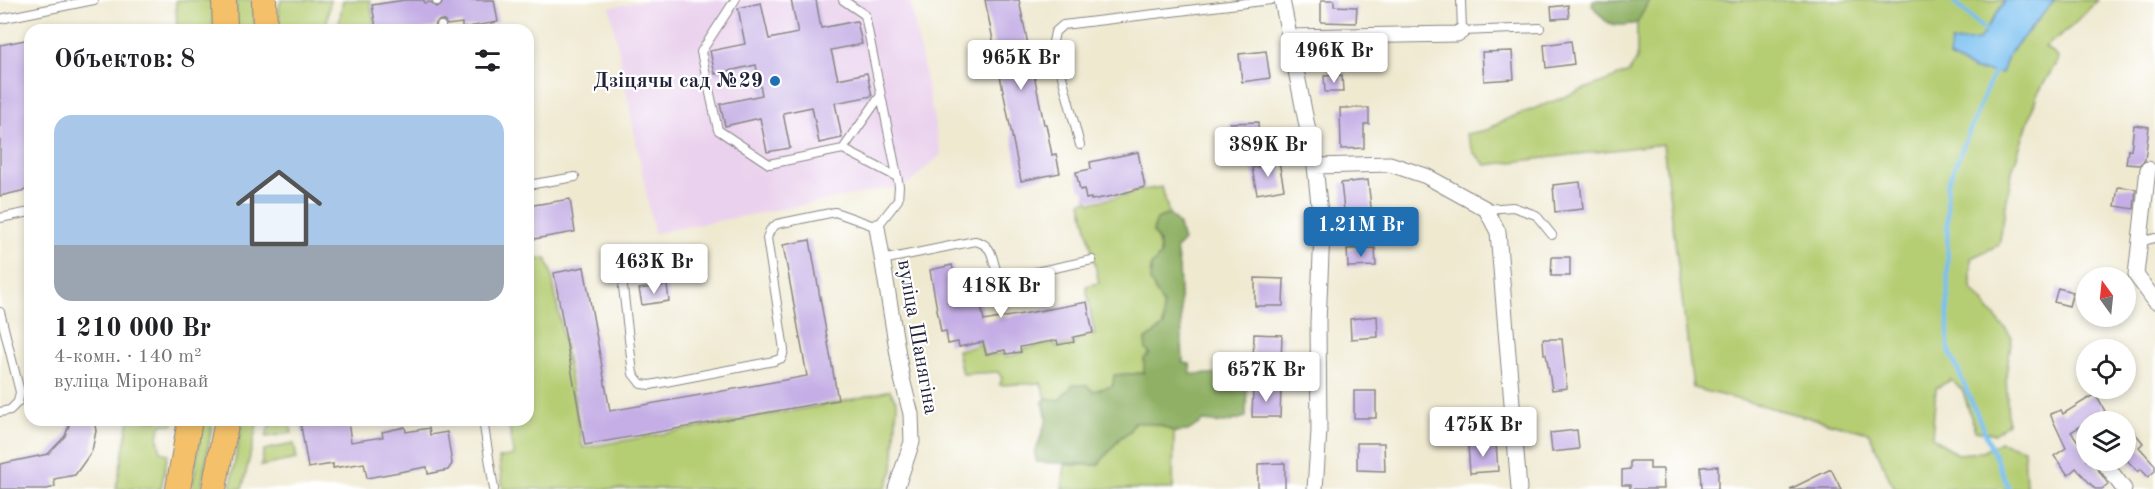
<!DOCTYPE html>
<html lang="ru">
<head>
<meta charset="utf-8">
<style>
  body { margin:0; font-family:"Old Standard TT",serif; background:#f2f2f2; color:#202124; height:100vh; display:flex; flex-direction:column; font-size:22px; white-space:nowrap }
  * { box-sizing:border-box; margin:0 }
  p { font-size:20px; color:#757577 }
  .icon { flex:none; width:33px; height:33px; fill:none; stroke:currentColor; stroke-width:2; stroke-linecap:round; stroke-linejoin:round }
  .map { position:relative; flex:1; overflow:hidden }
  .sheet { position:absolute; left:24px; top:24px; width:510px; height:402px; display:flex; flex-direction:column; background:#fff; border-radius:18px; box-shadow:0 3px 9px #0003 }
  .sheet>* { flex:none }
  .needle { width:39px; rotate:345deg }
  .tools { position:absolute; left:2076px; top:267px; display:grid; gap:12px }
  .tools a { display:grid; place-items:center; width:60px; height:60px; border-radius:50%; background:#fff; box-shadow:0 3px 9px #0003; font-size:30px }
  .price { position:absolute; translate:-50% -51px; padding:0 14px; border-radius:6px; background:#fff; color:#222; font-size:20px; line-height:39px; filter:drop-shadow(0 2px 3px #0008) }
  .price::after { content:''; position:absolute; left:50%; top:36px; width:18px; height:14px; margin-left:-9px; background:inherit; clip-path:polygon(0 0,100% 0,50% 100%) }
  .price.current { background:#1f6fb2; color:#fff }
  ul { padding:0; list-style:none }
  li { display:grid; align-content:center; gap:12px; height:318px; padding:0 30px }
  li+li { border-top:2px solid #e0e0e0 }
  li span { display:grid; place-items:center; height:186px; border-radius:18px; color:#555 }
  li>.icon { margin-inline-start:auto }
  span .icon { width:108px; height:108px; fill:#fffc; stroke-width:1 }
  li b { font-size:26px }
  h2 { display:flex; justify-content:space-between; align-items:center; height:72px; padding:0 30px; font-size:26px }
  .map>svg:first-child { display:block }
  .built { fill:#ead1ed }
  .green { fill:#b6ce73; stroke:#6c7857; stroke-width:1.5 }
  .forest { fill:#90b165; stroke:#596a50; stroke-width:1.5 }
  .water { fill:#79c0f1; stroke:#4e7196; stroke-width:1.5 }
  .lines { fill:none; stroke-linecap:round; stroke-linejoin:round }
  .stream { stroke:#79c0f1; stroke-width:4.5 }
  .building { fill:#c4aee5 }
  .service-casing { stroke:#888686; stroke-width:10 }
  .minor-casing { stroke:#888686; stroke-width:17 }
  .primary-casing { stroke:#888686; stroke-width:26 }
  .service { stroke:#fff; stroke-width:8 }
  .minor { stroke:#fff; stroke-width:15 }
  .primary { stroke:#f4c16a; stroke-width:24 }
  .poi-dot { fill:#1f6fb2; stroke:#fff; stroke-width:2 }
  .labels { text-anchor:middle; dominant-baseline:central; stroke-width:4.5; stroke-linejoin:round; paint-order:stroke }
  .poi-label { font-size:21px; font-weight:bold; fill:#22223b; stroke:#fff; text-anchor:end }
  .street-label { font-size:21px; fill:#22223b; stroke:#fff }
</style>
</head>
<body>
<div class="map">
<svg width="2155" height="489" viewBox="0 0 2155 489">
  <rect width="100%" height="100%" fill="#fff"/>
  <filter id="ink" filterUnits="userSpaceOnUse"><feTurbulence type="fractalNoise" baseFrequency=".0167" numOctaves="2"/><feDisplacementMap in="SourceGraphic" scale="12" xChannelSelector="R" yChannelSelector="G"/><feConvolveMatrix kernelMatrix="1 2 1 2 8 2 1 2 1" color-interpolation-filters="sRGB"/></filter>
  <filter id="wash" filterUnits="userSpaceOnUse"><feTurbulence type="fractalNoise" baseFrequency=".008" numOctaves="4" result="noise"/><feDisplacementMap in="SourceGraphic" scale="24" xChannelSelector="R" yChannelSelector="G"/><feGaussianBlur stdDeviation="1.35" result="paint"/><feColorMatrix in="noise" values="0 0 0 0 0 0 0 0 0 0 0 0 0 0 0 0 0 1.4 0 .05"/><feComposite in="paint" operator="in"/></filter>
  <g filter="url(#wash)">
    <rect width="100%" height="100%" fill="#efe9d0"/>
    <path class="built" d="M648,0H910L941,155L907,185L654,233L610,7Z"/>
    <path class="green" d="M176,0H208L213,3V30H177Z
      M236,0H254L255,30H237Z
      M281,0H330L326,30H279V6Z
      M343,0H370L375,30H338Z
      M1649,0H2098L2071,27L2045,47L2059,58L2037,95L2012,171L1999,245L1971,258V288L2012,337L2006,375L2008,423L1995,434L1975,431L1963,391L1951,380L1936,388L1932,437L1958,454L1982,452L2000,442L2024,449L2026,486L2029,489H1894L1869,433L1693,388L1663,144L1486,165L1474,153L1466,134L1487,130L1507,119L1629,72L1637,59V23Z
      M1162,187L1169,214L1157,219L1153,231C1165,253 1160,259 1150,280C1154,288 1161,298 1163,306C1168,330 1151,351 1144,373L1114,375L1113,386L1059,400L1046,398L1041,383L1000,385L1002,378L998,372L962,374L957,350L977,346V340H980L984,356L1003,353L1005,357L1023,353V349L1055,343L1056,347L1076,343V339L1095,335L1086,286L1099,283L1081,202L1089,200L1090,203L1132,194V192Z
      M546,258L551,271L583,448L841,402L890,390L897,403L893,470L885,489H503L499,458L514,455L508,420H528V261Z
      M129,420H174L173,425L165,424L160,426L158,439L161,452L168,454L161,489H116Z
      M203,420H213L201,489H192Z
      M242,420H258L243,486L241,489H230Z
      M289,421L292,433L266,437L269,425Z
      M1134,422L1160,425L1174,432L1173,489H1062L1065,465H1098L1120,438L1130,431Z
      M294,444L297,459L261,466L264,450Z"/>
    <path class="forest" d="M1593,0H1649L1637,23C1611,28 1608,26 1592,5Z
      M1169,214L1179,225L1183,242L1176,249L1179,267L1183,363L1190,364L1191,374H1232L1234,383L1247,384L1246,417L1225,423L1203,421L1188,431L1174,432L1160,425L1134,422L1130,431L1120,438L1098,465L1037,462L1035,454L1047,418L1043,402L1046,398L1059,400L1073,385H1086L1093,391L1113,386L1114,375L1144,373V359L1150,354L1146,350L1145,340L1164,326L1163,305L1150,281L1151,266L1161,255L1159,242L1153,232L1157,219Z"/>
    <path class="water" d="M2002,0H2055L2009,54L2002,73L1974,70L1949,57L1951,42L1979,40L2004,2Z"/>
    <g class="lines">
      <path class="stream" d="M1952,0L1988,33
        M1996,67L1947,185L1948,347L2009,489"/>
    </g>
    <g id="blocks">
      <path class="building" d="M405,0H424V3L431,2L436,7L440,6L444,0H494L498,22L462,28V23L447,25L444,21L440,20L436,23L435,27L420,30L376,28L372,5Z
        M791,0H816L821,28L857,21L862,44L831,50L838,79L867,73L872,96L835,103L842,138L819,143L812,107L783,113L790,148L767,152L760,118L725,126L720,104L762,95L756,65L715,74L710,51L745,44L738,8L761,3L769,39L798,33Z
        M985,0H1019L1044,124H1046L1052,155L1056,154L1060,173L1021,181Z
        M1321,0H1334V6L1357,7L1356,23L1321,22Z
        M1568,5L1569,18L1552,19L1551,7Z
        M30,39V189L0,196V45Z
        M1571,41L1574,64L1546,68L1544,45Z
        M1266,51L1270,78L1242,82L1239,54Z
        M1512,51L1514,79L1484,81L1482,52Z
        M1342,75L1343,92H1325L1324,76Z
        M1340,108H1369V124H1364V148L1341,149Z
        M1258,122L1259,150L1231,151L1230,123Z
        M2134,125L2149,127L2145,160L2139,165L2126,164L2128,149L2131,150Z
        M1138,152L1145,187L1113,196L1091,200V198L1086,199L1084,189L1080,190L1076,172L1091,169L1090,162Z
        M1279,162L1284,189L1257,194L1252,168Z
        M1368,180L1372,216L1345,219L1341,183Z
        M1580,182L1583,209L1555,212L1553,185Z
        M2118,187L2136,189L2134,209L2115,206Z
        M570,199L575,232L528,240V206Z
        M810,240L838,400L585,445L554,273L584,267L610,411L807,376L783,245Z
        M1375,248L1376,266L1348,267L1347,249Z
        M1552,257H1570V276H1551Z
        M952,265L955,277L970,274L972,285L977,284L984,321L1087,302L1093,333L1073,337L1074,342L1058,345L1057,340L1020,347L1021,352L1006,354L1005,350L986,354L983,342L959,347L958,342L948,344L946,331L941,332L930,270Z
        M1255,278L1284,279L1283,306H1255Z
        M667,285L669,301L642,305L639,289Z
        M2058,288L2073,292L2069,306L2054,302Z
        M1377,316L1378,337L1351,339L1350,319Z
        M1254,334L1282,335L1281,362L1253,361Z
        M1543,339H1562L1567,388L1552,390L1546,354H1544Z
        M1253,389H1281L1280,417H1252Z
        M1354,391H1376V418H1354Z
        M2095,394L2105,411L2071,432L2086,452V460H2092L2108,484L2102,489H2095L2076,468L2068,475L2054,456L2066,448L2050,414L2061,410L2063,414Z
        M71,420H94L96,431L92,451L75,475L54,479L55,487L47,489H0V464L48,454L65,436Z
        M300,420H348L351,442L383,437L382,432L405,427L406,432L429,428L430,435L447,432L452,464L448,470L428,474L427,467L367,478L364,463L333,468V464L308,468Z
        M2126,422L2143,443L2139,447L2155,465V471L2148,477L2141,469L2138,472L2126,459Z
        M1577,430L1579,449L1552,452L1550,433Z
        M1357,443H1384L1385,471L1357,470Z
        M1496,443L1498,471L1470,473L1468,445Z
        M1630,461H1650V469H1663L1664,489H1630V485H1622V470L1630,469Z
        M1285,463V489H1258V464Z
        M1718,466V489H1702L1701,467Z
        M1831,469L1841,489H1790Z"/>
    </g>
  </g>
  <g filter="url(#ink)">
    <use href="#blocks" fill-opacity="0" stroke="#888686" stroke-width="1.5"/>
    <g class="lines">
      <g class="service-casing">
        <path id="service" d="M437,0V1
          M735,0L701,52L718,130L769,164L843,149L897,177
          M1461,0L1462,31L1540,28
          M0,19L94,0
          M441,26V30
          M1080,145L1053,42L1055,32L1063,25L1271,0
          M843,149L881,95L865,15L843,0
          M528,185L575,177
          M1486,209L1513,207L1536,215L1552,235
          M0,218L30,212
          M2140,242L2155,238
          M882,260L975,241C1002,247 986,273 1007,278L1092,260
          M623,287L633,374L641,384L650,385L774,361L782,358L784,350L767,238L770,230L777,224L835,212L877,227L898,200L899,186L881,95
          M0,312L20,392L18,402L10,410L0,412
          M483,420L494,489"/>
      </g>
      <g class="minor-casing">
        <path id="minor" d="M1282,0L1315,166L1322,233L1318,322L1319,431L1315,489
          M1288,37L1457,34L1462,31
          M1315,166L1390,164L1426,176L1486,209L1498,232L1519,489
          M2148,169L2136,275L2155,301
          M877,227L902,379L911,414L912,442L896,489
          M2102,460L2124,489"/>
      </g>
      <g class="primary-casing">
        <path id="primary" d="M224,0L225,30
          M264,0L265,30
          M178,489L190,420
          M214,489L227,420"/>
      </g>
      <use href="#service" class="service"/>
      <use href="#minor" class="minor"/>
      <use href="#primary" class="primary"/>
    </g>
  </g>
  <circle class="poi-dot" cx="775" cy="81" r="6"/>
  <g class="labels">
    <g class="poi-label">
      <text x="763" y="81">Дзіцячы сад №29</text>
    </g>
    <g class="street-label">
      <text transform="translate(917 337) rotate(80)">вуліца Шанягіна</text>
    </g>
  </g>
</svg>
<div class="tools">
<a><svg class="needle" viewBox="-14 -14 28 28"><path d="M0-13l5 13h-10z" fill="#e53935"/><path d="M0 13l5-13h-10z" fill="#757577"/></svg></a>
<a><svg class="icon" aria-label="locate" viewBox="0 0 24 24"><circle cx="12" cy="12" r="6"/><path d="M12 2v4M12 18v4M2 12h4M18 12h4"/></svg></a>
<a><svg class="icon" aria-label="layers" viewBox="0 0 24 24"><path d="M12 4l9 5-9 5-9-5zM3 14l9 5 9-5"/></svg></a>
</div>
<b class="price" style="left:1334px;top:84px">496K Br</b>
<b class="price" style="left:1021px;top:91px">965K Br</b>
<b class="price" style="left:1268px;top:178px">389K Br</b>
<b class="price current" style="left:1361px;top:258px">1.21M Br</b>
<b class="price" style="left:654px;top:295px">463K Br</b>
<b class="price" style="left:1001px;top:319px">418K Br</b>
<b class="price" style="left:1266px;top:403px">657K Br</b>
<b class="price" style="left:1483px;top:458px">475K Br</b>
<section class="sheet">
<h2>Объектов: 8<svg class="icon" aria-label="filters" viewBox="0 0 24 24"><path d="M4 7h16M4 17h16"/><circle cx="9" cy="7" r="2"/><circle cx="15" cy="17" r="2"/></svg></h2>
<ul>
<li><span style="background:linear-gradient(#a9c7e8 70%,#9aa5b1 0)"><svg class="icon" aria-label="home" viewBox="0 0 24 24"><path d="M3 11l9-7 9 7M6 9v11h12V9"/></svg></span><div><b>1 210 000 Br</b><p>4-комн. · 140 m²</p><p>вуліца Міронавай</p></div></li>
</ul>
</section>
</div>
</body>
</html>
